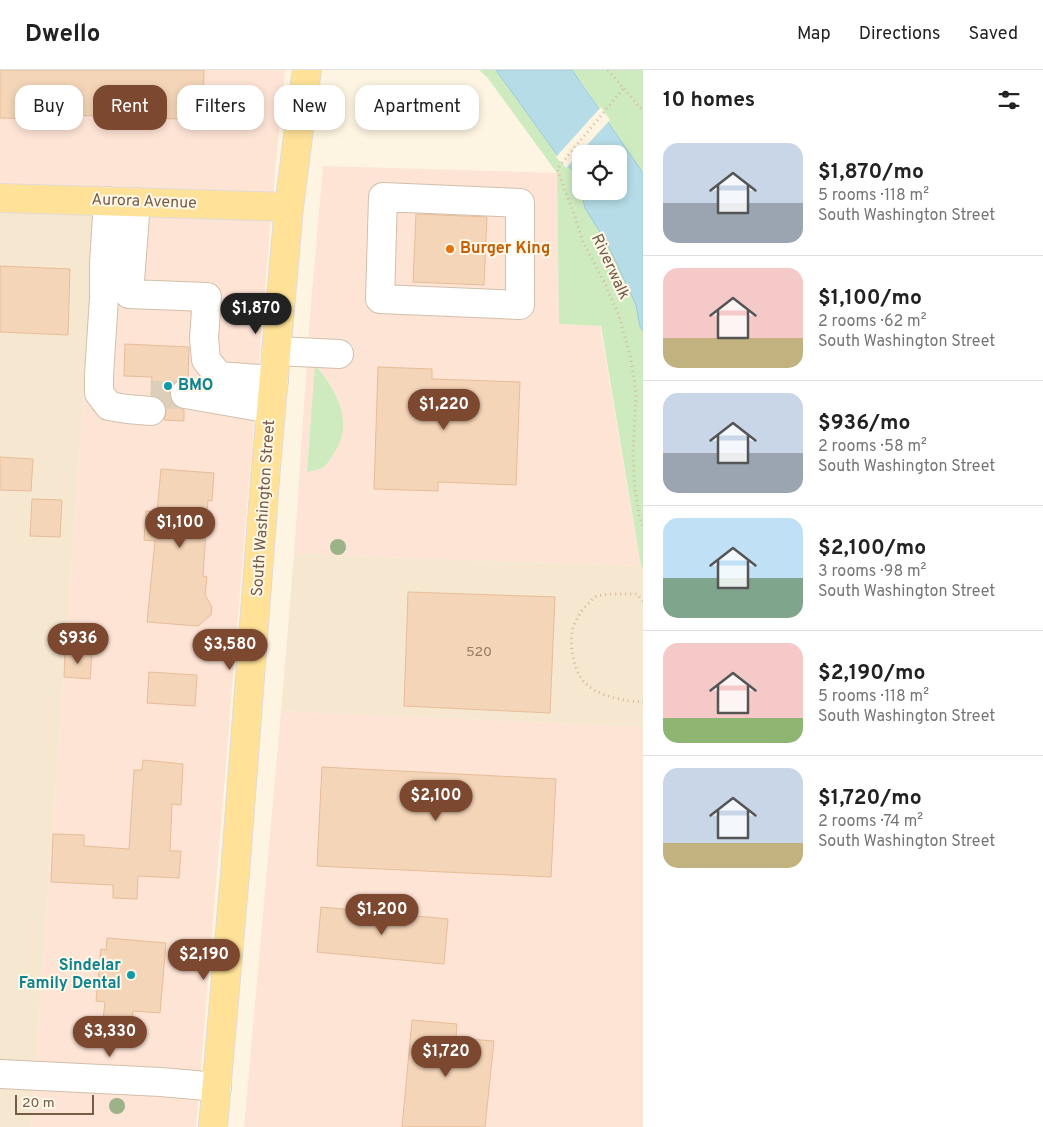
<!DOCTYPE html>
<html lang="en">
<head>
<meta charset="utf-8">
<style>
  body { margin:0; font-family:Overpass,sans-serif; background:#f2f2f2; color:#222; height:100vh; display:flex; flex-direction:column; font-size:19px; white-space:nowrap }
  * { box-sizing:border-box; margin:0 }
  p { font-size:16px; color:#767676 }
  .icon { flex:none; width:28px; height:28px; fill:none; stroke:currentColor; stroke-width:2; stroke-linecap:round; stroke-linejoin:round }
  .map { position:relative; flex:1; overflow:hidden }
  .drawer { display:flex; flex-direction:column; background:#fff; width:400px }
  .drawer>* { flex:none }
  .guide { position:absolute; left:15px; top:15px; width:475px; height:45px; display:flex; gap:10px }
  .buttons { position:absolute; left:572px; top:75px; display:grid; gap:10px }
  .buttons a { display:grid; place-items:center; width:55px; height:55px; border-radius:10px; background:#fff; box-shadow:0 2px 8px #0003; font-size:25px }
  .scale { position:absolute; left:15px; bottom:12px; width:79px; box-sizing:border-box; padding-left:5px; border:2px solid #755c47; border-top:0; font-size:14px; line-height:18px; white-space:nowrap; color:#755c47; -webkit-text-stroke:4px #fff8e9; paint-order:stroke }
  .price { position:absolute; translate:-50% -42px; padding:0 11px; border-radius:18px; background:#7d4830; color:#fff; font-size:16px; line-height:32px; filter:drop-shadow(0 1px 2px #0008) }
  .price::after { content:''; position:absolute; left:50%; top:30px; width:15px; height:11px; margin-left:-8px; background:inherit; clip-path:polygon(0 0,100% 0,50% 100%) }
  .price.active { background:#222; color:#fff }
  ul { padding:0; list-style:none }
  li { display:flex; align-items:center; gap:15px; height:125px; padding:0 20px }
  li+li { border-top:1px solid #e0e0e0 }
  li span { display:grid; place-items:center; flex:none; width:140px; height:100px; border-radius:15px; color:#555 }
  li>.icon { margin-inline-start:auto }
  span .icon { width:60px; height:60px; fill:#fffc; stroke-width:1 }
  li b { font-size:21px }
  h2 { display:flex; justify-content:space-between; align-items:center; height:60px; padding:0 20px; font-size:21px }
  .tag { padding:0 18px; border-radius:15px; background:#fff; box-shadow:0 2px 8px #0003; font-size:18px; line-height:45px }
  .tag.active { background:#7d4830; color:#fff }
  header { display:flex; align-items:center; gap:30px; box-sizing:border-box; height:70px; padding:0 25px; background:#fff; border-bottom:1px solid #e0e0e0 }
  header strong { font-size:24px }
  nav { display:flex; gap:28px; margin-inline-start:auto; font-size:18px }
  main { display:flex; flex:1; min-height:0 }
  .map>svg:first-child { display:block }
  .residential { fill:#f5e7d0 }
  .commercial { fill:#fee4d5 }
  .green { fill:#ceebc0 }
  .water { fill:#b5dce7; stroke:#9bcad9; fill-rule:evenodd }
  .pier { fill:#fdf5e1 }
  .building { fill:#f4d5b8; stroke:#e7bd98 }
  .lines { fill:none; stroke-linecap:round; stroke-linejoin:round }
  .minor-tunnel { stroke:#dbcfba; stroke-width:28; stroke-dasharray:28 14; stroke-linecap:butt }
  .minor-casing { stroke:#d1bfab; stroke-width:30 }
  .major-casing { stroke:#e1dbd7; stroke-width:30 }
  .path { stroke:#d8b89b; stroke-width:3; stroke-dasharray:1 4; stroke-linecap:butt }
  .minor { stroke:#fff; stroke-width:28 }
  .major { stroke:#ffe197; stroke-width:28 }
  .tree { fill:#9cb288 }
  .food-dot { fill:#e8710a; stroke:#fff8e9; stroke-width:2 }
  .culture-dot { fill:#0f9aa8; stroke:#fff8e9; stroke-width:2 }
  .labels { text-anchor:middle; dominant-baseline:central; stroke-width:4; stroke-linejoin:round; paint-order:stroke }
  .number-label { font-size:14px; fill:#957a63 }
  .street-label { font-size:16px; fill:#755c47; stroke:#fff8e9 }
  .food-label { font-size:16px; font-weight:bold; fill:#c56008; stroke:#fff8e9; text-anchor:start }
  .culture-label { font-size:16px; font-weight:bold; fill:#0d838f; stroke:#fff8e9; text-anchor:start }
</style>
</head>
<body>
<header>
<strong>Dwello</strong>
<nav><a>Map</a><a>Directions</a><a>Saved</a></nav>
</header>
<main>
<div class="map">
<svg width="643" height="1057" viewBox="0 0 643 1057">
  <rect width="100%" height="100%" fill="#fdf5e1"/>
  <path class="residential" d="M0,124L100,127L81,357L31,1057H0Z
    M294,484L641,496L643,499V657L281,641Z"/>
  <path class="commercial" d="M0,0H285L272,133L196,1057H31L81,357L100,127L0,124Z
    M323,96L557,103L559,254L600,256L641,496L294,484L310,245Z
    M281,641L643,657V1057H244Z"/>
  <path class="green" d="M479,0H496L560,89L578,105L585,138L608,175L636,235L640,257L643,261V499L641,496L601,256L559,254L557,103L487,7Z
    M572,0H643V103L581,12Z
    M315,295C336,319 355,353 334,383C331,388 327,395 322,398C318,400 311,401 307,402Z"/>
  <path class="water" d="M496,0H572L643,103V261L640,257L636,235L608,175L585,138L578,105L560,89ZM581,84H619V121H581Z"/>
  <path class="pier" d="M601,37L610,50L566,98L556,87Z"/>
  <path class="building" d="M0,0H204L203,50L41,44V49L0,48Z
    M416,144L487,147L484,215L413,212Z
    M0,196L70,199L68,265L0,262Z
    M125,274L189,277L188,309H180L173,314L170,322L171,330L175,336L184,340V351L164,350L166,343L165,335L159,328L151,325L152,307L124,306Z
    M378,297L432,299V309L520,312L516,415L438,412V421L374,419Z
    M0,387L33,389L31,421L0,420Z
    M161,399L214,403L212,431L208,430L203,506L207,507L205,525L212,537L211,545L198,556L147,552L155,471L144,470L146,441L157,442Z
    M32,429L62,430L60,467L30,466Z
    M408,522L555,527L550,643L404,636Z
    M65,581L92,584L90,609L64,607Z
    M149,602L197,605L195,636L147,633Z
    M143,690L183,694L181,735L172,734L170,781H181L179,808L138,806L137,829L113,828V815L51,812L53,764L84,765V776L129,779L134,700H142Z
    M322,697L556,709L551,807L317,796Z
    M321,837L448,849L444,894L317,882Z
    M107,868L166,873L160,943L133,941L131,953L103,950L105,932L96,931L101,879L106,880Z
    M412,950L457,954L456,968L494,971L485,1057H402Z"/>
  <g class="lines">
    <path class="minor-tunnel" d="M151,325L185,324"/>
    <g class="minor-casing">
      <path id="minor" d="M383,127L520,133V235L380,229Z
        M108,131L104,194V228L99,305V323L109,336L127,339L151,341
        M136,132L129,224L207,227L204,268L206,290L219,306L274,310
        M276,281L339,284
        M185,324L271,339
        M0,1004L161,1012L217,1017"/>
    </g>
    <g class="major-casing">
      <path id="major" d="M0,128L289,137
        M213,1057L235,804L266,397L289,137L303,27L307,0"/>
    </g>
    <path class="path" d="M608,0L643,41
      M623,19L557,99L575,147L583,172L606,216L619,246L630,285L636,322L633,387L635,419L639,445L643,456
      M643,531L637,524C627,524 604,523 595,527C592,529 591,531 589,533C582,539 578,546 574,555C568,571 573,601 585,613C599,627 625,631 643,632"/>
    <use href="#minor" class="minor"/>
    <use href="#major" class="major"/>
  </g>
  <g class="tree">
    <circle cx="338" cy="477" r="8"/>
    <circle cx="117" cy="1036" r="8"/>
  </g>
  <circle class="food-dot" cx="450" cy="179" r="5"/>
  <g class="culture-dot">
    <circle cx="168" cy="316" r="5"/>
    <circle cx="131" cy="905" r="5"/>
  </g>
  <g class="labels">
    <g class="number-label">
      <text x="479" y="582">520</text>
    </g>
    <g class="street-label">
      <text transform="translate(144 132) rotate(2)">Aurora Avenue</text>
      <text transform="translate(610 197) rotate(65)">Riverwalk</text>
      <text transform="translate(264 438) rotate(-86)">South Washington Street</text>
    </g>
    <g class="food-label">
      <text x="460" y="179">Burger King</text>
    </g>
    <g class="culture-label">
      <text x="178" y="316">BMO</text>
      <text x="121" y="896" text-anchor="end">Sindelar<tspan x="121" dy="18">Family Dental</tspan></text>
    </g>
  </g>
</svg>
<div class="buttons">
<a><svg class="icon" aria-label="locate" viewBox="0 0 24 24"><circle cx="12" cy="12" r="6"/><path d="M12 2v4M12 18v4M2 12h4M18 12h4"/></svg></a>
</div>
<div class="scale">20 m</div>
<b class="price active" style="left:256px;top:265px">$1,870</b>
<b class="price" style="left:444px;top:361px">$1,220</b>
<b class="price" style="left:180px;top:479px">$1,100</b>
<b class="price" style="left:78px;top:595px">$936</b>
<b class="price" style="left:230px;top:601px">$3,580</b>
<b class="price" style="left:436px;top:752px">$2,100</b>
<b class="price" style="left:382px;top:866px">$1,200</b>
<b class="price" style="left:204px;top:911px">$2,190</b>
<b class="price" style="left:110px;top:988px">$3,330</b>
<b class="price" style="left:446px;top:1008px">$1,720</b>
<div class="guide">
<a class="tag">Buy</a>
<a class="tag active">Rent</a>
<a class="tag">Filters</a>
<a class="tag">New</a>
<a class="tag">Apartment</a>
</div>
</div>
<section class="drawer">
<h2>10 homes<svg class="icon" aria-label="filters" viewBox="0 0 24 24"><path d="M4 7h16M4 17h16"/><circle cx="9" cy="7" r="2"/><circle cx="15" cy="17" r="2"/></svg></h2>
<ul>
<li><span style="background:linear-gradient(#c9d6e8 60%,#9aa5b1 0)"><svg class="icon" aria-label="home" viewBox="0 0 24 24"><path d="M3 11l9-7 9 7M6 9v11h12V9"/></svg></span><div><b>$1,870/mo</b><p>5 rooms · 118 m²</p><p>South Washington Street</p></div></li>
<li><span style="background:linear-gradient(#f6c9c9 70%,#c2b280 0)"><svg class="icon" aria-label="home" viewBox="0 0 24 24"><path d="M3 11l9-7 9 7M6 9v11h12V9"/></svg></span><div><b>$1,100/mo</b><p>2 rooms · 62 m²</p><p>South Washington Street</p></div></li>
<li><span style="background:linear-gradient(#c9d6e8 60%,#9aa5b1 0)"><svg class="icon" aria-label="home" viewBox="0 0 24 24"><path d="M3 11l9-7 9 7M6 9v11h12V9"/></svg></span><div><b>$936/mo</b><p>2 rooms · 58 m²</p><p>South Washington Street</p></div></li>
<li><span style="background:linear-gradient(#bfe0f5 60%,#7fa58c 0)"><svg class="icon" aria-label="home" viewBox="0 0 24 24"><path d="M3 11l9-7 9 7M6 9v11h12V9"/></svg></span><div><b>$2,100/mo</b><p>3 rooms · 98 m²</p><p>South Washington Street</p></div></li>
<li><span style="background:linear-gradient(#f6c9c9 75%,#8fb573 0)"><svg class="icon" aria-label="home" viewBox="0 0 24 24"><path d="M3 11l9-7 9 7M6 9v11h12V9"/></svg></span><div><b>$2,190/mo</b><p>5 rooms · 118 m²</p><p>South Washington Street</p></div></li>
<li><span style="background:linear-gradient(#c9d6e8 75%,#c2b280 0)"><svg class="icon" aria-label="home" viewBox="0 0 24 24"><path d="M3 11l9-7 9 7M6 9v11h12V9"/></svg></span><div><b>$1,720/mo</b><p>2 rooms · 74 m²</p><p>South Washington Street</p></div></li>
</ul>
</section>
</main>
</body>
</html>
